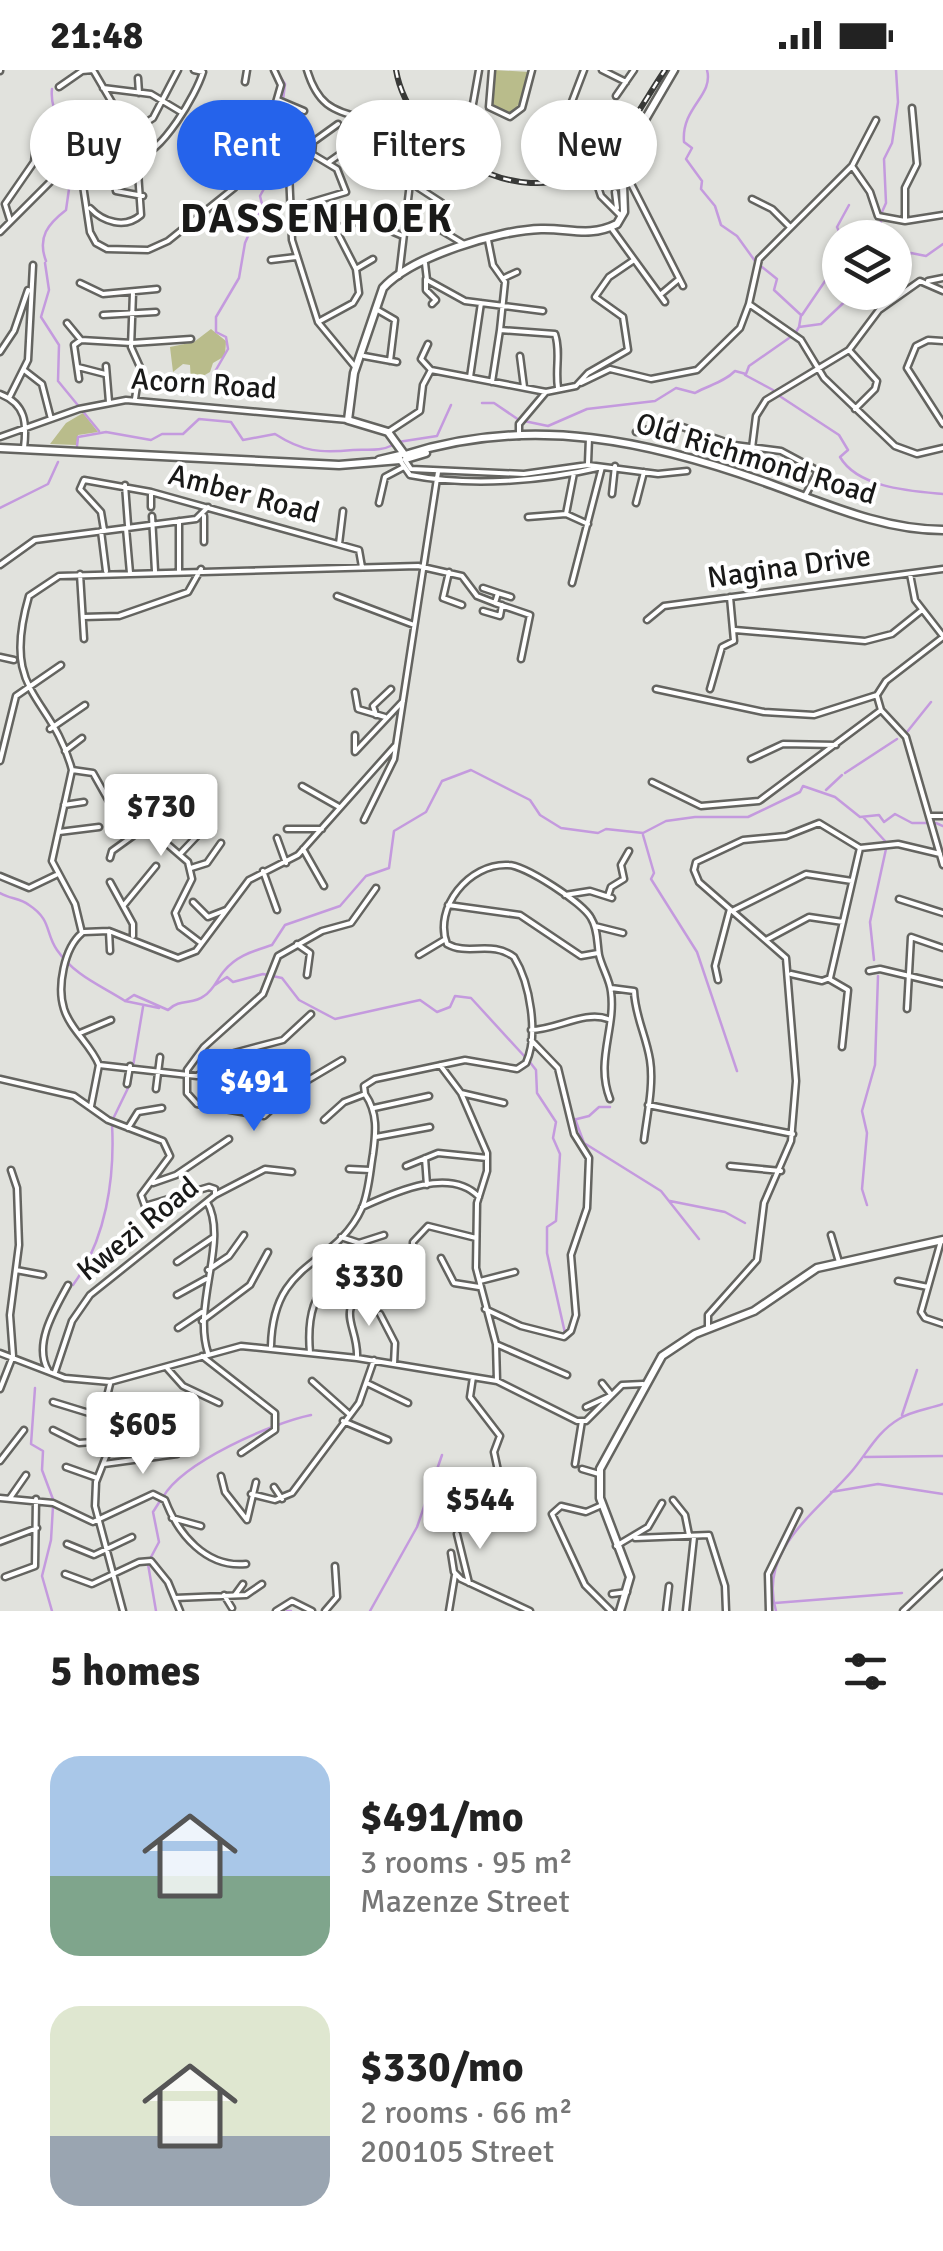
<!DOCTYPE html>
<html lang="en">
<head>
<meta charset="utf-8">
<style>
  body { margin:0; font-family:Signika,sans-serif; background:#f2f2f2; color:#222; height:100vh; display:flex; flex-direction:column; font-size:38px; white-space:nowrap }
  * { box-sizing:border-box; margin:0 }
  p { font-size:32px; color:#767676 }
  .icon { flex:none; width:55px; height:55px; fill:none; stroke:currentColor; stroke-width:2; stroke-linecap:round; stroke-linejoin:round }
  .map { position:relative; height:1541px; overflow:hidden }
  .panel { display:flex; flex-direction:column; background:#fff; flex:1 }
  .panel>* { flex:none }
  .top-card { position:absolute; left:30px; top:30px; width:885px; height:90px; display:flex; gap:20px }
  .fabs { position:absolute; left:822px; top:150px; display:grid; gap:20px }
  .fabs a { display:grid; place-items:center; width:90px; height:90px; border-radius:50%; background:#fff; box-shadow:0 2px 8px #0004; font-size:50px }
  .price { position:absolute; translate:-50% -85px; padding:0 22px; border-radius:10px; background:#fff; color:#222; font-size:32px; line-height:65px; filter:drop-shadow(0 2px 5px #0008) }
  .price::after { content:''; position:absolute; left:50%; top:60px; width:30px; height:22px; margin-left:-15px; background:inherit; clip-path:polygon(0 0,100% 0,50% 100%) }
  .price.on { background:#2563eb; color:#fff }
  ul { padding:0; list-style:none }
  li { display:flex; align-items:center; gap:30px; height:250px; padding:0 50px }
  li span { display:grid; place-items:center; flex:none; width:280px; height:200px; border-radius:30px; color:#555 }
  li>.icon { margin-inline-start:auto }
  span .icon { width:120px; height:120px; fill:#fffc; stroke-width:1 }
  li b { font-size:42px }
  h2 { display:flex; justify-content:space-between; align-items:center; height:120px; padding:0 50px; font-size:42px }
  .pill { padding:0 35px; border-radius:45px; background:#fff; box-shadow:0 2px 8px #0004; font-size:35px; line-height:90px }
  .pill.on { background:#2563eb; color:#fff }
  .status { display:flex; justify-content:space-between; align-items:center; height:70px; padding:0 50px; background:#fff; direction:ltr }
  .status svg { height:28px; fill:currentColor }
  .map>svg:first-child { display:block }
  .green { fill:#b9bc8b }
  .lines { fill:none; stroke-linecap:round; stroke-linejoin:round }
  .stream { stroke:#c49ade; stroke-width:2.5 }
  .street-casing { stroke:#646460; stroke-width:9 }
  .secondary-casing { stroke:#646460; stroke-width:11 }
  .street { stroke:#fff; stroke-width:4 }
  .secondary { stroke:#fff; stroke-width:6 }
  .rail-casing { stroke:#393a38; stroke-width:6 }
  .rail { stroke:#fff; stroke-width:2.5; stroke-dasharray:8; stroke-linecap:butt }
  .labels { text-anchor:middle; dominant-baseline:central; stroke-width:8; stroke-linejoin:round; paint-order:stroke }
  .street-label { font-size:30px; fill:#191918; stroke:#fff }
  .district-label { font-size:40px; font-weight:bold; letter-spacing:2.5px; fill:#191918; stroke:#fff }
</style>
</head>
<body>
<div class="status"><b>21:48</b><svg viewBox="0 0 49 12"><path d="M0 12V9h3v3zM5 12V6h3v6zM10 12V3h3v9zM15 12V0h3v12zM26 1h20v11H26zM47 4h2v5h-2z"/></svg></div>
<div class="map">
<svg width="943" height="1541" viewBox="0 0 943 1541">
  <rect width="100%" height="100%" fill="#e1e2dd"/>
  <path class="green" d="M494,0L530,2L524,28L510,45L490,36Z
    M211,259L226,271L225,286L213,293L210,302L191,313L190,295L183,294L173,302L170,277L194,272Z
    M83,343L98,362L78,365L76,375L50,374L66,353Z"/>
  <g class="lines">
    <path class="stream" d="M707,0C714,26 681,37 684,72L692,78L686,89L702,111L701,119L715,136L721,155L737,166L755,191
      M277,2L285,14L283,30
      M52,19C49,44 70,65 71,91
      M273,61L282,35
      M882,142L886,133L884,89L892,73L898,32L896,0
      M842,168L837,157L849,135
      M879,168L881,151
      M895,189L905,190L911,183L926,186L943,174
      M46,191C37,167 48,154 66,140L72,98
      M45,193L49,220L41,247L59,275L58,311L99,361
      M762,197L777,209L774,220L801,245L799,257
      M802,245L840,189
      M796,262L799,257L821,254L855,222
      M213,305L228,279L226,267L216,262V247L239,208L245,173L262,134L260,126L277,95L274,69
      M745,305L773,320
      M778,325L839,365L848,380L840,387C858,418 911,421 943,424
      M482,333H494L519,350
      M524,351L548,356L587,339L655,331L676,318L695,323C709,315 723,313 735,301L746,304L749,296L792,266
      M398,372L437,366L451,335
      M77,376L78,367L106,362L151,370L162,364H183L199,349L231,352L243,370L275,364C303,382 320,383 353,380C368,379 379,382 393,375
      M0,438L48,414L58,392
      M907,662L931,632
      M845,703L897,669
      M826,720L842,705
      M864,748L885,771
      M936,753L943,756
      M643,765L654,803L651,809L697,882L737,1001
      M0,823C10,829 20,828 29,835C52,850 45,863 57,880C75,906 100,915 125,931L134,925L168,940C180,928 193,935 204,926C214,920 217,909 224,901C237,885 254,881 272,875L285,855L340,836L366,806L389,798L394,761L426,742L442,711L471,700L530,730L540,745L561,758L598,763L606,759L643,763L666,751L695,747H748L800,722L803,716L835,727L860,747L879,745L884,752L895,744L912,753H927
      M874,890L870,852L886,779
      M215,915L227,907L233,912L263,904L282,908L299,930L335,949L420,930L437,942L450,937L455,926L471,928L526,988
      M125,931L159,938
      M529,991L536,1000L537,1023L556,1052L553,1068L560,1084L556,1151L547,1157V1183L565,1263
      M113,1049L130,1014L143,937
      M575,1049L584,1073L661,1121L699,1169
      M577,1049L589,1046L599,1037H610
      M670,1131L725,1142L745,1153
      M867,1135L862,1119L867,1063L862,1041L875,995L878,906
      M73,1215C106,1170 115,1108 112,1054
      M35,1318L31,1374L43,1381L42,1400L54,1432
      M902,1345L917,1300
      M865,1387L943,1386
      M831,1422L878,1414L943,1424
      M163,1427C183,1392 272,1353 311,1345
      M150,1489L159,1472L153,1442L160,1431
      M148,1494L156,1541
      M775,1533L902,1523
      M52,1541L42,1506L51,1470L53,1436
      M287,1541H291
      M370,1541L417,1457L442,1385
      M776,1541C758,1480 816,1443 852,1401C868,1382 877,1362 899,1349C911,1341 929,1339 943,1334"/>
    <g class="street-casing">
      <path id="street" d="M274,0L281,15L269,57L288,80L292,170L318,252L356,298
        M307,0C317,33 331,41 363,48L377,73
        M492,0L489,37L510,47L522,38L532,0
        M602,0L626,12
        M0,1V0
        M138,8L139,23
        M245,12L247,0
        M59,17L82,1L93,0L127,58L135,59
        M103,18L151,24L181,42
        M616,26L634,0
        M278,30L304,41
        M568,42L584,0
        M471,45L479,0
        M876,50L852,96L759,189L749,234L801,270L824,308L895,376L917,384L943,378
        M136,59L153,48L178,0
        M110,83L116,121L143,126
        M312,84L313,72L338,54
        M138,87C162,83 196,25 203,2L194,0
        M329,92L370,63
        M852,96L870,122L878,146L905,151L943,145
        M624,100L683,216
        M288,101L312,84
        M399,105L442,133L439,159L464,174
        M595,108L601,126L620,145
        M87,113L93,68
        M615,122L617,138
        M752,129L772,139L790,157
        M309,133L346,122L337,99L312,84
        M90,138C103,152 125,159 141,145L135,59
        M10,150L5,134L34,92L37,66
        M905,150V118L917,94L912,38
        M377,155L403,166
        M612,159L665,232
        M0,162L69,93L81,102L90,162L96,173L107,179L148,180L168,171L234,118L242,109L248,86L275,64
        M488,170L493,195L505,212L500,260
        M271,190L296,187
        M425,193L427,210L465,231L543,241
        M356,199L373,189
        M399,206L410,113
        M504,208L517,202
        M426,209V220L436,230L432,234
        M928,211L943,208
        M80,213L103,224L157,219
        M133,223L131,277L140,297L135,329
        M660,225L679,209
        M376,239L395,250L390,291
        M103,245L156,242
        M318,252L353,233L359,223L356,199L338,164L342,156L354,153
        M67,253L81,270
        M81,270L132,273L191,269
        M943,271L928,270L916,276L907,298L943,354
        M428,274L421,289L431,300
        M849,280L877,311L875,319L855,339
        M0,282L14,261L28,220
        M364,286L397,292
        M520,286L524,317
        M106,296L109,332
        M78,297L105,304
        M24,300L42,314L51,349
        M470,307L481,233
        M79,309L74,275L81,270
        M492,312L500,260L555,264C561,282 555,298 558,318
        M581,313L610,299L651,309L697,300L740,258L749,234
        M0,324C26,334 27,353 24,378
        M9,328L28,290L33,195
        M388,362L420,341L423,315L431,300L546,322
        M636,362L674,354L734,375L781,381L837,411L846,422L861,426
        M519,366V354L546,322L576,316L588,303L628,280L623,247L595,227L609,207L634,190
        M0,367L79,339L126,330L348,350
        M752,378L756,346L766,330L849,280L879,240L920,211L943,221
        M405,390L411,399L524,404L588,395L658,404L687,401
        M401,392L410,405C471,417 542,411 602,397
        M588,393L589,368
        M125,415L128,455
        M151,422V437
        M612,424L615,396
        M805,426L819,400
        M379,433L385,407L402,398
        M636,433L644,402
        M566,444L588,454
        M152,446L155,501
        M204,446V472
        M528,447L566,444L574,403
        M179,451V500
        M126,458L130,503
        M104,460L101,442L80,419L84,410L151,422L359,480L362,497
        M101,461L106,501
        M339,474L343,441
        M0,495L35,470L196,449L208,437
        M449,502L443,528L462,535
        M80,504L84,569
        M910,504L915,530L943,566
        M572,513L602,397
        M498,523L511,527
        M337,526L414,555
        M495,533L530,545L521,589
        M483,541L500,546L502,535
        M83,547L119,546L188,522L201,499
        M647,550L664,536L943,499
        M735,560L865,571L892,564L922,540
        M0,587L14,590
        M656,619L764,642L814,645L877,625
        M710,619L722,577L734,571L730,527
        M355,622L358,639L385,647
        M877,625L886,611L943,567
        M877,626L881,640L906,667L943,795
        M376,645L373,636L391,619
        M50,659L85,635
        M355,665V682L403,631
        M65,681L82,668
        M751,689L783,674L836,675
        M0,691L16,626L61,595
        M72,700L93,703L119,749L159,767L188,792L192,809L175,843L180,857L201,873
        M652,712L701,736L759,731L881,640
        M302,716L339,737
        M64,735L84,732
        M930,746H943
        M121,747L154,724
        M364,750L394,689L438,402
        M287,759H322
        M59,762L99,757
        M277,768L286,793
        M303,779L324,816
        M180,784L198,765
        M110,788L112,781L141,760
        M191,798L207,793L221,773
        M263,801L277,840
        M0,806L29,818L56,805
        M110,812L133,854V866
        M565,825L590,821L612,828
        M608,826L611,817L624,809L621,795L629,781
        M899,829L943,843
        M193,832L208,847L226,840
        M124,835L156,796
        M448,835L520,845L581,886L598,883
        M732,841L806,804L852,811
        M595,856L623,863
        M109,861L110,881
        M84,862L109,861L178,888L196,881L249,810L298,785L395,676
        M766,870L809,847L843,852
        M297,874L310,883L307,905
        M419,885L444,870
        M869,901L880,899L943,914
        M791,904L822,911L830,908L860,778
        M829,909L848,920L842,977
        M718,910L715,896L730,839
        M611,918L634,921C635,946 646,965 650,990C654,1015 647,1045 644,1070
        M907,939L911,867L943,878
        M531,960C556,960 585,940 608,949
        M80,963L111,950
        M229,986L264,1016
        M342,990L298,1016L264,1046L197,1034L187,1023V1000L204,977L263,924L278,886L322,861L351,853L376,818
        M99,995L197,1006L234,983L283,970L311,944
        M440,995L461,1023L487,1083V1101L477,1133L476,1198L496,1274L497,1311
        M0,1009L74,1026L108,1050L163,1071L170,1086L141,1125L145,1136L209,1117L215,1119V1125
        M127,1014L130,996
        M156,1019L160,987
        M461,1023L504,1033
        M365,1024L364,1016L375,1009L465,990L517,999L526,993C539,965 530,913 514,887C492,870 468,886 447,874C433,838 469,793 508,795C525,795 583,833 591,848C598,859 597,873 599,885C602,898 610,910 611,922C616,958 595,991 610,1029
        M648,1035L793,1064
        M91,1036L99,995C91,975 70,959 64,939C57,917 64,878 82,863L75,834L52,791L72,700C52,624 0,626 29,526L59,506L418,496L462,506L477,526L495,533L498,523L483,518
        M374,1038L429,1026
        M324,1050L344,1032L365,1024
        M128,1058L138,1042L162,1038
        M376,1067L430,1057
        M425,1088L427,1115
        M406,1096L438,1083L487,1088
        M730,1096L781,1101
        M349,1099L370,1100
        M153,1113L176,1105L229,1069
        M207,1132C229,1170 192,1235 208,1283
        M362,1137C393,1123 450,1096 479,1127
        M831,1165L839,1192
        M341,1167L359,1173L384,1165
        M941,1171L921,1242L925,1248L943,1254
        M413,1178V1172L428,1156L476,1168
        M441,1188L454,1213L479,1217
        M177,1192L214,1167
        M16,1200L43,1205
        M208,1200L229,1186L244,1165
        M480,1211L515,1202
        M898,1211L928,1217
        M177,1225L206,1209
        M485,1239L521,1256L564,1267L571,1261L576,1245L571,1185L587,1138L589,1088L574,1064L558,998L531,970
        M380,1244L395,1273L394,1294
        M202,1251L250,1215L268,1182
        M178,1258L202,1242
        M708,1259V1245L757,1190L764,1133L791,1071L796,1011L786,888L699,812L694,800L696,792L743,770L786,766L819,753L860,778L898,774L940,784
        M496,1274L567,1305
        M271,1276C273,1188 335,1198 362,1138C369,1122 370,1101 373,1084C376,1062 378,1043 365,1024
        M0,1283L65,1308L110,1312L241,1276L357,1288L497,1311L577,1351H586L622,1315L643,1314
        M310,1283C307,1249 312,1218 344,1200
        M202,1286L275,1343V1360L241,1383
        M357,1288C359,1257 333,1239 369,1221
        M166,1297L183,1316L219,1333
        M48,1300C33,1274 55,1239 68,1215
        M55,1302L72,1251L90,1225L215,1125L265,1099L292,1102
        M473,1307L470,1327L500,1366L494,1382L503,1424
        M312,1311L349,1344
        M602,1313L610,1323
        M110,1314L102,1347L107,1384L96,1412L95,1436L123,1541
        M369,1314L408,1333
        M0,1319L13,1286L10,1245L19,1175L17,1118L11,1100
        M53,1332L102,1347
        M586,1337L612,1325
        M343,1351L388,1370
        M103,1359L186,1352
        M53,1360L79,1373L106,1371
        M0,1391L24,1360
        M104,1394L177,1384
        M575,1394L582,1351
        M66,1397L97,1408
        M582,1399L599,1404
        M221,1406L225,1422L247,1450
        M274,1417L282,1429
        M251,1424L275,1430L292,1423L359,1333L374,1290
        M0,1428L53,1433L93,1452L153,1424L165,1430C178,1464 206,1498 246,1494
        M10,1428L26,1405
        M673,1430L685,1445L689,1465
        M602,1435L586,1442L561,1436L552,1444L585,1515L611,1541
        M172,1448L201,1456
        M247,1450L256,1412
        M457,1464L469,1513
        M635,1468L709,1465L725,1516L726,1541
        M0,1472L37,1458
        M67,1474L94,1485L132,1467
        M616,1476L648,1457L662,1433
        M451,1483L454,1502L461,1509L530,1541
        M65,1504L92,1514L139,1492L151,1491L168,1512L180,1541
        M5,1507L35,1496L36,1429
        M612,1524L627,1522
        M224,1525L232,1538
        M235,1525L243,1514
        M175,1528L246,1525L262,1514
        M276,1541L292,1531L312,1541
        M325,1541L337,1527L335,1496
        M449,1541L455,1505
        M666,1541L669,1516
        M686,1541L694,1467
        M769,1541L768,1504L799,1441
        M903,1541L943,1503"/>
    </g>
    <g class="secondary-casing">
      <path id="secondary" d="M0,378L339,395L400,390
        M404,384L388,362L348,350L354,303L383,218C412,186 499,160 541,159C569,158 589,168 617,154L624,142L622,89L674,0
        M405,385C532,344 652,371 773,415C828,435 884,460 943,460
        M406,389L426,383
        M379,390L400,385
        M620,1541L630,1507L600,1428V1399L662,1286L695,1264L754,1241L817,1198L943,1170"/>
    </g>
    <use href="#street" class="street"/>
    <use href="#secondary" class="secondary"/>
    <g class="rail-casing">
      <path id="rail" d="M396,0C409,77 518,144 589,98C622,76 643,32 665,0"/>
    </g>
    <use href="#rail" class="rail"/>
  </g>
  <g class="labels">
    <g class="street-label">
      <text transform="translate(204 314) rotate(4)">Acorn Road</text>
      <text transform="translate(756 389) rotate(17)">Old Richmond Road</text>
      <text transform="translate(244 424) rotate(15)">Amber Road</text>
      <text transform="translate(789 497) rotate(-8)">Nagina Drive</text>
      <text transform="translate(138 1159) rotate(-39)">Kwezi Road</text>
    </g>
    <g class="district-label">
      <text x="317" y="149">DASSENHOEK</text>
    </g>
  </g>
</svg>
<div class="fabs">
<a><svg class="icon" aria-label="layers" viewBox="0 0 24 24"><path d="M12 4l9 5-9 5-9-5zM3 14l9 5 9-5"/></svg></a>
</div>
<b class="price" style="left:161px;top:789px">$730</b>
<b class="price on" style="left:254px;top:1064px">$491</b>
<b class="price" style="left:369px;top:1259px">$330</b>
<b class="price" style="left:143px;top:1407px">$605</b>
<b class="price" style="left:480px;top:1482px">$544</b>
<div class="top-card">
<a class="pill">Buy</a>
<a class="pill on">Rent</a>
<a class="pill">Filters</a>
<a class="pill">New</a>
</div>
</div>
<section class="panel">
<h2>5 homes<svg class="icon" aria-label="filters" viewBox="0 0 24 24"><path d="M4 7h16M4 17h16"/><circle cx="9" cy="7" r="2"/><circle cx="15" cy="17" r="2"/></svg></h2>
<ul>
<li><span style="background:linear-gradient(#a9c7e8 60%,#7fa58c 0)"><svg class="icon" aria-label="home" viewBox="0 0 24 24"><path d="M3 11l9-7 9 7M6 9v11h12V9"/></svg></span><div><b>$491/mo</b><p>3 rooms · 95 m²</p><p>Mazenze Street</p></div></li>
<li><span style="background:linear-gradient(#dfe7d0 65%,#9aa5b1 0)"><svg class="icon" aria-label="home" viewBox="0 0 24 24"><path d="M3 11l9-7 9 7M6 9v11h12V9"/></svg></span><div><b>$330/mo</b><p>2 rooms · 66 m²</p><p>200105 Street</p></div></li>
</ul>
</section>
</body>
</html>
